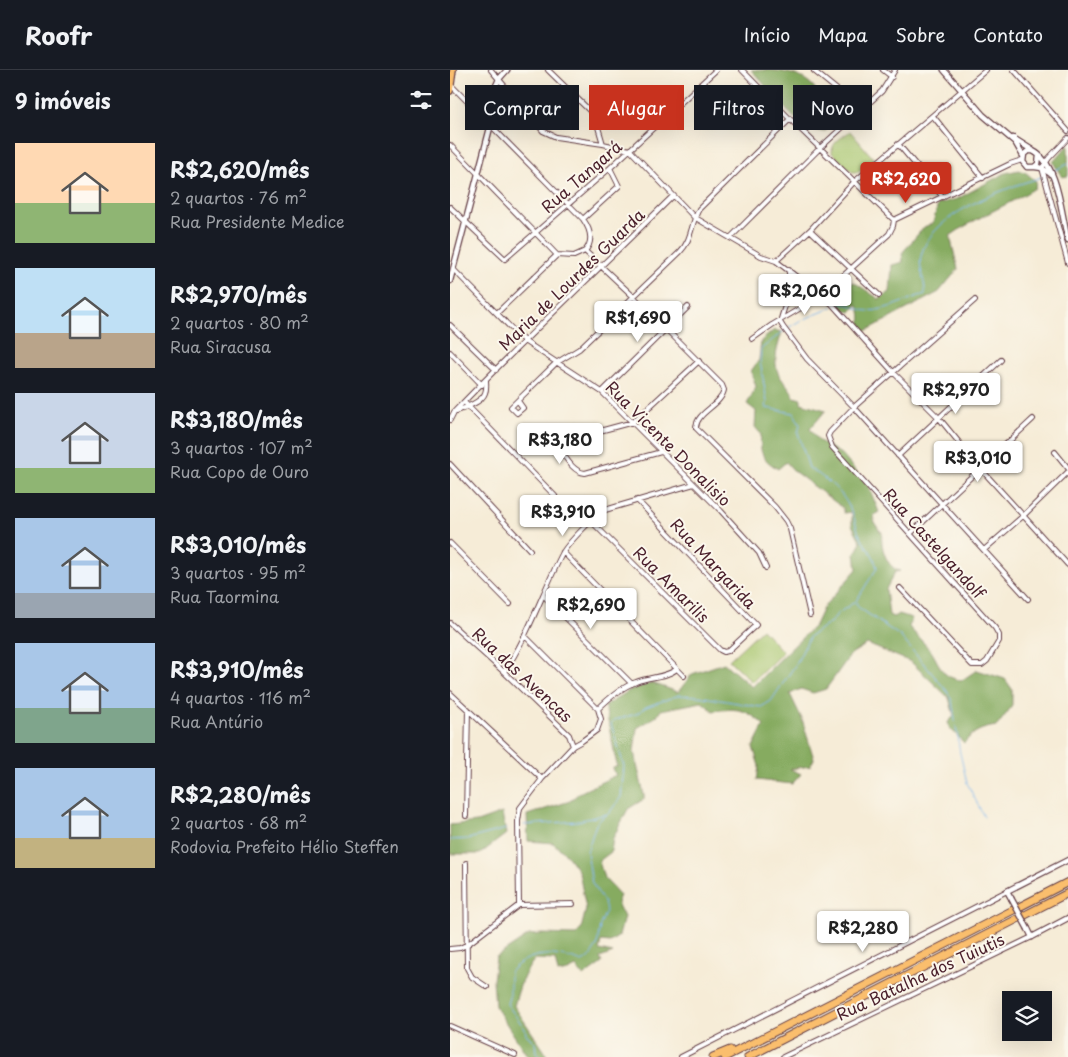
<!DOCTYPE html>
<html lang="pt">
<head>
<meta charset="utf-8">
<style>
  body { margin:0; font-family:"Playpen Sans",sans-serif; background:#242831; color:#f1f3f6; height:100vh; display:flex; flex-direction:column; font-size:19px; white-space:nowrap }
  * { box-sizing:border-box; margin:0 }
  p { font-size:16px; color:#9ea1a6 }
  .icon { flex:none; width:28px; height:28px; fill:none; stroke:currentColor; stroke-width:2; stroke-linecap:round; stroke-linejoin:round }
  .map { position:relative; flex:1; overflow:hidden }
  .panel { display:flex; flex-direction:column; background:#171b24; width:450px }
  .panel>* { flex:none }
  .guide { position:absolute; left:15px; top:15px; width:475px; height:45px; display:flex; gap:10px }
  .fabs { position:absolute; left:552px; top:921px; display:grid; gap:10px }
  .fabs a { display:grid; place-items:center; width:50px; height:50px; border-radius:0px; background:#171b24; box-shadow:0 5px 20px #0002; font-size:25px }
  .price { position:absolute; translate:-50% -42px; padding:0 11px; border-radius:5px; background:#fff; color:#222; font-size:16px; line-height:32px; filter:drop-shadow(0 1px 2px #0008) }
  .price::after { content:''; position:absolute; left:50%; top:30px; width:15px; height:11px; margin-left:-8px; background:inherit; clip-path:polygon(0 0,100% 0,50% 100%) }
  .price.selected { background:#c8321e; color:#fff }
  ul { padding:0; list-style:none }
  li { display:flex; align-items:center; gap:15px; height:125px; padding:0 15px }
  li span { display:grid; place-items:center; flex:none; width:140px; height:100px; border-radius:0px; color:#555 }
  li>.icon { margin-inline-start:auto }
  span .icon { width:60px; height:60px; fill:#fffc; stroke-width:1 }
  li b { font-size:21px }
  h2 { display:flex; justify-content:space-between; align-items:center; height:60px; padding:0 15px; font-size:21px }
  .pill { padding:0 18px; border-radius:0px; background:#171b24; box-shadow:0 5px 20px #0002; font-size:18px; line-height:45px }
  .pill.selected { background:#c8321e; color:#fff }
  header { display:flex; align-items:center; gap:30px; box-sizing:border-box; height:70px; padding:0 25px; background:#171b24; border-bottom:1px solid #363941 }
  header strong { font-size:24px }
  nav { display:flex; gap:28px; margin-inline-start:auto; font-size:18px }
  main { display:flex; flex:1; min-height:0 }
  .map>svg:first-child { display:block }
  .green { fill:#a8c66e; stroke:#79724c }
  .forest { fill:#86ab61; stroke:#686546 }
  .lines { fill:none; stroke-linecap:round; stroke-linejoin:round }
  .stream { stroke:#7db6ee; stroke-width:1 }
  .minor-casing { stroke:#643e45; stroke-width:6 }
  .tertiary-casing { stroke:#643e45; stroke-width:7 }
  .primary-casing { stroke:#643e45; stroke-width:8 }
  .motorway-casing { stroke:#643e45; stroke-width:9 }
  .minor { stroke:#fff; stroke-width:4 }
  .tertiary { stroke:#fff; stroke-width:4.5 }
  .primary { stroke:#fabe6d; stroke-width:5.5 }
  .motorway { stroke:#fabe6d; stroke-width:7 }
  .tertiary-bridge-casing { stroke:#643e45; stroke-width:7; stroke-linecap:butt }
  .tertiary-bridge { stroke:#fff; stroke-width:4.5 }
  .labels { text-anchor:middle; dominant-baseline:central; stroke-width:4; stroke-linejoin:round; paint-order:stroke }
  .street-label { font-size:16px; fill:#4a1f2b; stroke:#fbf7ec }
</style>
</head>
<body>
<header>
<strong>Roofr</strong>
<nav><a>Início</a><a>Mapa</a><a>Sobre</a><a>Contato</a></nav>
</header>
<main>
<section class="panel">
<h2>9 imóveis<svg class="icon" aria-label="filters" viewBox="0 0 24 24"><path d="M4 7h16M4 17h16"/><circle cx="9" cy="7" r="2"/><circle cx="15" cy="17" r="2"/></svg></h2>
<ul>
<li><span style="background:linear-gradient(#ffd9b3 60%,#8fb573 0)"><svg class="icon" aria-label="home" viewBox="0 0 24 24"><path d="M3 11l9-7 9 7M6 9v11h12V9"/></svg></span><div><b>R$2,620/mês</b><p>2 quartos · 76 m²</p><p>Rua Presidente Medice</p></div></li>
<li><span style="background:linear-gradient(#bfe0f5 65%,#b9a48a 0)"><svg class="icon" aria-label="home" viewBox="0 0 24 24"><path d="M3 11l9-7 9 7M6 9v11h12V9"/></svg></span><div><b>R$2,970/mês</b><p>2 quartos · 80 m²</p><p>Rua Siracusa</p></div></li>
<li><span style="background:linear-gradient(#c9d6e8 75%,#8fb573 0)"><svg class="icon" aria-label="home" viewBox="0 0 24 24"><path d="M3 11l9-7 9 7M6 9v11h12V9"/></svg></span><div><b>R$3,180/mês</b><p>3 quartos · 107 m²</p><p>Rua Copo de Ouro</p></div></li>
<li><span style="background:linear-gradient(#a9c7e8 75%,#9aa5b1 0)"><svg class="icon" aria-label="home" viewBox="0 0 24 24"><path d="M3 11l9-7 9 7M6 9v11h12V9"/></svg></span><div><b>R$3,010/mês</b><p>3 quartos · 95 m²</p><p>Rua Taormina</p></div></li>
<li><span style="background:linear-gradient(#a9c7e8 65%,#7fa58c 0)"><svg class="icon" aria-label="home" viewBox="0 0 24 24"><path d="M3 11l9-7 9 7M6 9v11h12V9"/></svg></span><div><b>R$3,910/mês</b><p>4 quartos · 116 m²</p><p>Rua Antúrio</p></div></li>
<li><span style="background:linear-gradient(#a9c7e8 70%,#c2b280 0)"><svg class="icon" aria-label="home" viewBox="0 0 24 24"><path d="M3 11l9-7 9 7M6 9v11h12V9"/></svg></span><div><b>R$2,280/mês</b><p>2 quartos · 68 m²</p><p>Rodovia Prefeito Hélio Steffen</p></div></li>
</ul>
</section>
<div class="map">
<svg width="618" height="987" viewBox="0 0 618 987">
  <rect width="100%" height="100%" fill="#fbf7ec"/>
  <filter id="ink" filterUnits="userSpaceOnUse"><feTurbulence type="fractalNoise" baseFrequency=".02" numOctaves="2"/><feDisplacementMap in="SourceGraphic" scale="10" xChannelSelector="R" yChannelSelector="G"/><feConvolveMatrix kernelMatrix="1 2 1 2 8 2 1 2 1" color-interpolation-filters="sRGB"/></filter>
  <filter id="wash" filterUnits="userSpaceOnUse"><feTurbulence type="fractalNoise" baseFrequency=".0096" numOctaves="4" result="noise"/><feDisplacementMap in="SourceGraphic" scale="20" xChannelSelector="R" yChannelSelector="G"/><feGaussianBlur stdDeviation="1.12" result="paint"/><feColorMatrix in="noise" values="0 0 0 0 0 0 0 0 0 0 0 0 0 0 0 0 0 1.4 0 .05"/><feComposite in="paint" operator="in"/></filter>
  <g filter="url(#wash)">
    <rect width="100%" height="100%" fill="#f6ecd7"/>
    <path class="green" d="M400,61L424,89L408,102H402L382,83C381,72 392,68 400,61Z
      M312,559L333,582L302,612L279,590Z"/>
    <path class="forest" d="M301,0C321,0 348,0 363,16C367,21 370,27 373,33C377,42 382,48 380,58L373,62C369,61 363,60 358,58C340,48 317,16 301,0Z
      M618,75V106L612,107L603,92Z
      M569,100L575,102L586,111L585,118C557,136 526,147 500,166L508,199L489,222L412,263C408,251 414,246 407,234L401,242L393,240L384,226L385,218L404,212L429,229L440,222L442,195L453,192L452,183L474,157L483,153L488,134L507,129L555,103Z
      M324,260L332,262C328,276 321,294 331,308C337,316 340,317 344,327L351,329V333L376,340L360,359L368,370L391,384L418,415L429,442L424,445V452L430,461L432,462C430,475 436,498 450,501L445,502L436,519L439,545L443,547L449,544L462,548L459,557C466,565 474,573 481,581C491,596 491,608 512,610L527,600L555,609L562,619V636L547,656C532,658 524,661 514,673L499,657L498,652L504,646L499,628L461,592L417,574L401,584L376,619L363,623L351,619L340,624L352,649L364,689L360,696L340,699L351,704L342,714L307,710L309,696L303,677L314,655C295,638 288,638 263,641L252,632L211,640L207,646L187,658L184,682L194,725V729L178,739L163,768L161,782L149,791L154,808L170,825L167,833L174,847L169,866L160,872L151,871L149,880L163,883L150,888L152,893L134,906L126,897L118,901L108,903L105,890L85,889C73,904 69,918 64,936L95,982L97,987H78L45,936L43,910L46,887L79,865L92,864L126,865L131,859L136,839L129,802L116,784L103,773L78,771L77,745L120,731L129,723L166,705L162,699L167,696L155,636L180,620L202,613L228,622L242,604L274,593L302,617L365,555L373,538L407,499L405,484L411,472L402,455V442L394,443L393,438L345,402L336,392L328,399C312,389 309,383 311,364L305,357L306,341L297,334L306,317L301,301L309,290L311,271Z
      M52,743L56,764L30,784H0V755L27,752Z"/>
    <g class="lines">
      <path class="stream" d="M603,101L618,94
        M386,235C401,231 406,241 419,241C438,240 457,229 475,224C476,211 468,199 471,186C480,148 535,127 567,115C575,112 585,110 593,106
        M406,532L408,537L450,566L497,621L502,631L510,683L517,713L534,747
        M74,755L128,751L157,744
        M0,770L18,769L56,759
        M90,987L86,982L85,973L76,964L75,959L57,934L60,924V902C79,880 107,882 132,892L139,888L147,876L150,855L156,841L154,832L142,813L137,782L145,757L148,751L159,743L171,727L173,707L174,696L161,654L164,650L186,644L196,637L229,625L248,626L311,637L321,631L346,594L360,566L382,551L387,544L406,531L427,498C423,482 418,480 411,468C407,461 406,452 403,445C393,421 381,412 359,398L348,363L350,355L344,343L316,338L317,332L310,291L311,279C325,268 340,254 357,248C365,244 374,242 382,237"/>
    </g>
  </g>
  <g filter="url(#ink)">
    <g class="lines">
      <g class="minor-casing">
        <path id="minor" d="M41,0L93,61L106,67L153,74L180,80L244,147L311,186L326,191L381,233L444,303L489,348L530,398L618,495
          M98,0L141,42L148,57L153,74
          M292,0L340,49L444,150
          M433,0L442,7
          M564,0L618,61
          M364,1L412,40
          M1,15L133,149C140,159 144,171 135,181
          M483,46L533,108
          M618,68L599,88L592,98L618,193
          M448,74L493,127
          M0,75L107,185L124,186L135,181
          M0,137L55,189L160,98L266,0
          M133,149L169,116L160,98
          M360,160L429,225
          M280,168L370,78L432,21L445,0
          M135,181L184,227L272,315L274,320C271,336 246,342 246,358L325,437L336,451L340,459L360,545
          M326,191L360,160L404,112L536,0
          M3,199L74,271L152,322L271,441L309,483L316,498
          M339,200V223L330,252L333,257L357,289L404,337L578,529
          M47,243L107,185
          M0,255L46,300
          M302,269L322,255L371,226L439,164L443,156L444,150L560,94L572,90
          M0,282L32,315
          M152,322L238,237
          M68,331L73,338L67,343L61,337L64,334L106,293L129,279L230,182C242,170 241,153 249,139L340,49
          M14,332L105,426
          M7,341C15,338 32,332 35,323C37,319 36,314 36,310
          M0,350L4,342C75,268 150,198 223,126
          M211,382L135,403C124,402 117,390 111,381C112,375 114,372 120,369L183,352L249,291
          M605,382L618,398
          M448,386L551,290
          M0,394L80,480
          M141,451L270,580L274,582L278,581L306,555L187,430
          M461,463L583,349
          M0,473L60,534
          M534,480L573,446L618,402
          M113,482L234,606
          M450,518L522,595H532L537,591L549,571V565L545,558L382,377L378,366L380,362L404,337L525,230
          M94,526L182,614
          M0,553L54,602L119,665L123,676
          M75,566L148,639
          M54,602C79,565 92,523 112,484C117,474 146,444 155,440L244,414
          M0,623L92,709
          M16,746L18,639
          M16,793L17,898L22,907L37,917
          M69,835L68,751L70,738L92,709L123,676L132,671L147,660L151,649L148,639C159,628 172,617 186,612C201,606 215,608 227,599
          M0,879L10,878L18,874L69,835L123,834
          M0,956L65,985
          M231,987L557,821
          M333,987L582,867"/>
      </g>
      <g class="tertiary-casing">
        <path id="tertiary" d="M494,0L533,45L565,72L573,86
          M563,68L582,80
          M589,86L588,94L584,97H577L573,92L574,84L578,81H583C609,94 611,145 618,170
          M585,97L592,98L602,105
          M0,211L41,54L45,18L49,9L57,0
          M561,828L557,821L618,790
          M578,859L582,867L618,848"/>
      </g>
      <g class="primary-casing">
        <path id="primary" d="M0,21L3,0"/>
      </g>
      <g class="motorway-casing">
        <path id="motorway" d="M263,987L280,980
          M275,987L618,812
          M298,987L618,823"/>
      </g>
      <use href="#minor" class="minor"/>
      <use href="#tertiary" class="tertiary"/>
      <use href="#primary" class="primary"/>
      <use href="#motorway" class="motorway"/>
      <g class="tertiary-bridge-casing">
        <path id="tertiary-bridge" d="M561,828L578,859"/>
      </g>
      <use href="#tertiary-bridge" class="tertiary-bridge"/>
    </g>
  </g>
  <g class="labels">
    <g class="street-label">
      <text transform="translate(131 106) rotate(-41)">Rua Tangará</text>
      <text transform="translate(121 209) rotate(-44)">Maria de Lourdes Guarda</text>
      <text transform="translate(219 373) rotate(45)">Rua Vicente Donalisio</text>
      <text transform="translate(485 473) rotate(48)">Rua Castelgandolf</text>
      <text transform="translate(264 493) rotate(47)">Rua Margarida</text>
      <text transform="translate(222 514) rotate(45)">Rua Amarilis</text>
      <text transform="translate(73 604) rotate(43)">Rua das Avencas</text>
      <text transform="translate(470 906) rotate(-25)">Rua Batalha dos Tuiutis</text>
    </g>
  </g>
</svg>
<div class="fabs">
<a><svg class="icon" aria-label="layers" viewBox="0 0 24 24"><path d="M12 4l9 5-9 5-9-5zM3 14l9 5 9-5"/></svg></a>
</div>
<b class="price selected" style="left:456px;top:134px">R$2,620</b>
<b class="price" style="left:355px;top:246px">R$2,060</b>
<b class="price" style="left:188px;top:273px">R$1,690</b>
<b class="price" style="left:506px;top:345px">R$2,970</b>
<b class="price" style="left:110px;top:395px">R$3,180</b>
<b class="price" style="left:528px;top:413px">R$3,010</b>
<b class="price" style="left:113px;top:467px">R$3,910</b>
<b class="price" style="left:141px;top:560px">R$2,690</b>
<b class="price" style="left:413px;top:883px">R$2,280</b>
<div class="guide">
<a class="pill">Comprar</a>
<a class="pill selected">Alugar</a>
<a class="pill">Filtros</a>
<a class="pill">Novo</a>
</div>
</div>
</main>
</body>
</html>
